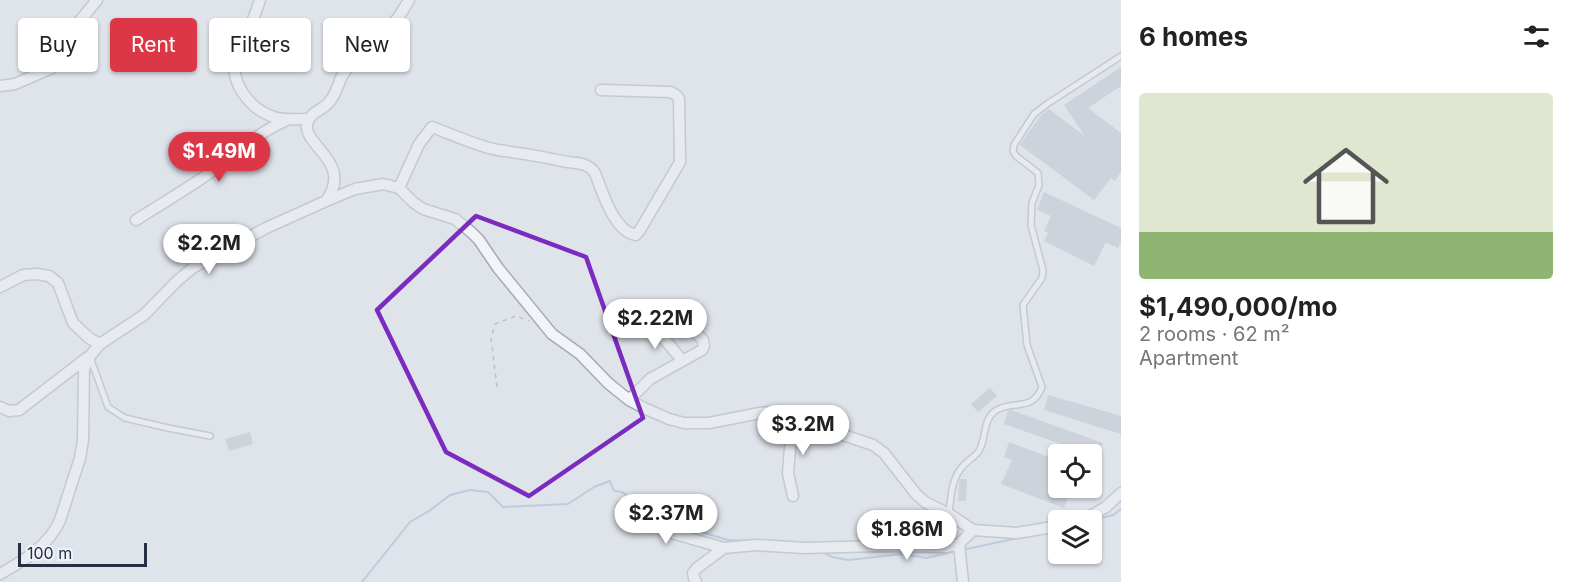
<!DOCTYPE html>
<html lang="en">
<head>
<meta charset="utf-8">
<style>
  body { margin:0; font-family:Inter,sans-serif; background:#f2f2f2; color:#222; height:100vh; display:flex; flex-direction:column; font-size:22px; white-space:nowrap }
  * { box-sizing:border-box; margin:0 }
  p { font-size:20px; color:#767676 }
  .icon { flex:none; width:33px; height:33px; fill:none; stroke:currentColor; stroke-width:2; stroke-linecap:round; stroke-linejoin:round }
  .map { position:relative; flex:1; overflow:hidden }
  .drawer { display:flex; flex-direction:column; background:#fff; width:450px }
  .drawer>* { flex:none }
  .top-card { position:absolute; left:18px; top:18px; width:570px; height:54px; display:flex; gap:12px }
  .buttons { position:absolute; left:1048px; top:444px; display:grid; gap:12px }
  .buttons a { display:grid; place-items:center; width:54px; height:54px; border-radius:6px; background:#fff; box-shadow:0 2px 4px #0004; font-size:30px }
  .scale { position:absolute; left:18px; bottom:15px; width:129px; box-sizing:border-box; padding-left:6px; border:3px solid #262f43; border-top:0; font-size:16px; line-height:21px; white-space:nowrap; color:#262f43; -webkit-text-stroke:4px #eff2f7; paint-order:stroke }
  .price { position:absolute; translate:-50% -51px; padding:0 14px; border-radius:21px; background:#fff; color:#222; font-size:20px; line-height:39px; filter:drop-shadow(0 2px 3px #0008) }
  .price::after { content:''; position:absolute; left:50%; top:36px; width:18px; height:14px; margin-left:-9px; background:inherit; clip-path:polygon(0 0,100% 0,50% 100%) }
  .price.active { background:#dc3746; color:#fff }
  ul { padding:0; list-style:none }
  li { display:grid; align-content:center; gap:12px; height:318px; padding:0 18px }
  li+li { border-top:2px solid #e0e0e0 }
  li span { display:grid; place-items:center; height:186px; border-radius:6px; color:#555 }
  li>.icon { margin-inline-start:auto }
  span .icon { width:108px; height:108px; fill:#fffc; stroke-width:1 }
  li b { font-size:26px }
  h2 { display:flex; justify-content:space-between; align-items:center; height:72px; padding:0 18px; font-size:26px }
  .tag { padding:0 21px; border-radius:6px; background:#fff; box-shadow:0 2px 4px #0004; font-size:21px; line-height:54px }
  .tag.active { background:#dc3746; color:#fff }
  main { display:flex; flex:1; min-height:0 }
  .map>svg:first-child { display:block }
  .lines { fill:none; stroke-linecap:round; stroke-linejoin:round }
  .stream { stroke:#96aece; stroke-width:2 }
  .building { fill:#b9beca }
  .service-casing { stroke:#a4a9b5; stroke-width:8 }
  .minor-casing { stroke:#a4a9b5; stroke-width:13 }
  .path { stroke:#bdc1c9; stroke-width:1.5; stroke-dasharray:4.5 4.5; stroke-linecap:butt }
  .service { stroke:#f2f4f8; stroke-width:5 }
  .minor { stroke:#f2f4f8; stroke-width:10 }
  .marked { fill:none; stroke:#7b2cbf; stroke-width:4.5; stroke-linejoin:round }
</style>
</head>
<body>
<main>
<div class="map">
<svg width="1121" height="582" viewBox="0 0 1121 582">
  <rect width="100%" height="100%" fill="#dfe3ea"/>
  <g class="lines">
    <path class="stream" d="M1094,520L1113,515L1121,509
      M962,550L1018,538
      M821,551L832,557L848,560L903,554L926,558L957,551
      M362,582L410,522L429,511L450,495L470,490L488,492L503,507L568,504L594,487L610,481L614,491L622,492L639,504L658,509L698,531L728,540L769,541"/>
  </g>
  <path class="building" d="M1121,67V86L1088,108L1121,133V172L1115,181L1111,178L1094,200L1020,145L1041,115L1049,109L1085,136L1064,105Z
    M1044,192L1121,228V241L1118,248L1106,242L1094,266L1044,241L1048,233L1044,231L1051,216L1037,210Z
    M990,388L997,396L978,412L971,404Z
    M1048,395L1121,416V434L1044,410Z
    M1011,410L1103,443L1098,457L1004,424L1008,411Z
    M250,432L253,444L229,451L225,439Z
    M1009,442L1059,461V488H1071L1064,508L1001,484L1012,460L1004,457Z
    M960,479H967L966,501H958L959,484Z"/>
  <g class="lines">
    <g class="service-casing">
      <path id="service" d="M90,357L108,407L125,418L168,428L210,436
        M949,514C951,497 951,479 963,466C968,460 977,456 980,449C986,437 983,420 995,411C1013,399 1032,413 1042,387L1027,345L1023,305L1042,278L1043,270L1031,225L1032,203L1039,185L1038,173L1016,156L1013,151L1014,145L1034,114L1047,104L1121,56"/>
    </g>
    <g class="minor-casing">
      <path id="minor" d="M260,0C256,12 252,24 246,35C242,44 236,51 235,61C231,84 250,108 271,116C282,121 296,119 308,119
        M0,86L15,84L52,68L59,63L73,29L97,0
        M399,188L419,144L432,127C451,134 479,147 498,150C519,153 540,156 562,161C574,164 587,161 595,173C602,191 614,232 636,235L640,230L680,162L679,99L676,95L671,92L601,90
        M326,201L355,189L383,184L399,188L413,202L423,209L455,219L471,232L479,240L498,268L552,334L580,354L608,383L629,400L644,408L669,419L684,423H709L760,413L781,411L828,430L873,445L884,453L916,494L925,502L949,514L973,530L1017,533L1059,526
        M136,220C161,204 187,189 211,172C235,153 259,132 287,120
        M0,287L23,275L37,274L49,276L58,283L73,323L89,338L100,344
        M649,321L682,360
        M629,400L650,379L702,350L704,346L703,340L697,334
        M0,407L9,411L19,410L88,357
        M793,496L788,473L790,448L797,417
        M622,506L675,534L724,548
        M1083,520L1106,507L1121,493
        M959,544L963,582
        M0,574C23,561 49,546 60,520L80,458L83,440L84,369L90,356L100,344L144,315L177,281L194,267L266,228L326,201C356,159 295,144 309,119C313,111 325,109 330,101C336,94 338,84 342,76C346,70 351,63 355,57C363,48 375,41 384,33C395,24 402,12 409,0
        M696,582L694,578L693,573L697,568L724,548L756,545L805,548L878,546L947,547L959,544L973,530"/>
    </g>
    <path class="path" d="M497,387L491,338L495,324L516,316L529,321"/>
    <use href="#service" class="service"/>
    <use href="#minor" class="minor"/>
  </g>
  <path d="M0 0H1121V582H0ZM476,216L586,257L643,418L529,496L446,452L377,310Z" fill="#dfe3ea" fill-opacity=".55" fill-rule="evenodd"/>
  <path class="marked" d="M476,216L586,257L643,418L529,496L446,452L377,310Z"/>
</svg>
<div class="buttons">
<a><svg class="icon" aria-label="locate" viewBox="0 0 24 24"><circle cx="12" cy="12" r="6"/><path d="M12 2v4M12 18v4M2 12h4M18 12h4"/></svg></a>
<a><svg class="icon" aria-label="layers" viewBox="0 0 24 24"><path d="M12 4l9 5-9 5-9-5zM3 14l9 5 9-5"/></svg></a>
</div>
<div class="scale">100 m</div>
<b class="price active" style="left:219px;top:183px">$1.49M</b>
<b class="price" style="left:209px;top:275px">$2.2M</b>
<b class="price" style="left:655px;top:350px">$2.22M</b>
<b class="price" style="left:803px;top:456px">$3.2M</b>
<b class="price" style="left:666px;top:545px">$2.37M</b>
<b class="price" style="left:907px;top:561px">$1.86M</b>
<div class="top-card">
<a class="tag">Buy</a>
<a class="tag active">Rent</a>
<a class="tag">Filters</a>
<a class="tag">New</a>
</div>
</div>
<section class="drawer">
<h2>6 homes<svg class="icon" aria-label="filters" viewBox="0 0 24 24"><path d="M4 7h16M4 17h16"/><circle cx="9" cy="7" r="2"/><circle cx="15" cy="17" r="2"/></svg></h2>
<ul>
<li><span style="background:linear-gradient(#dfe7d0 75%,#8fb573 0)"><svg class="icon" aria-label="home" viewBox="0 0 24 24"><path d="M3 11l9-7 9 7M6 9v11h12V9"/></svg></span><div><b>$1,490,000/mo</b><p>2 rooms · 62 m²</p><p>Apartment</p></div></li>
</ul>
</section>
</main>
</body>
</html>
